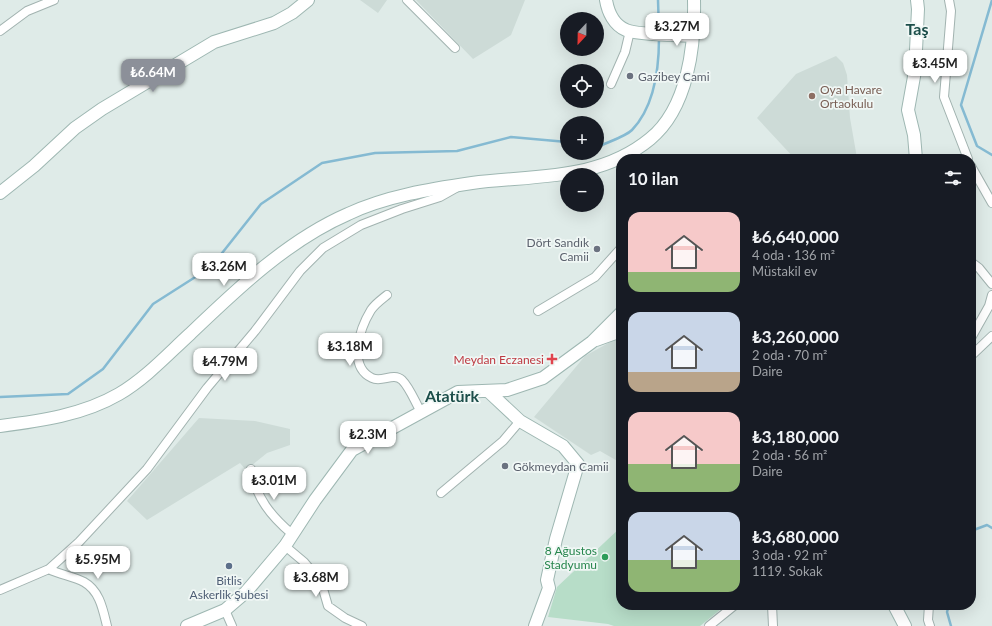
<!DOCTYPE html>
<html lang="tr">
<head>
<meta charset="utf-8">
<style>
  body { margin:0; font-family:Lato,sans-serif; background:#242831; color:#f1f3f6; height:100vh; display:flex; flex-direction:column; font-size:15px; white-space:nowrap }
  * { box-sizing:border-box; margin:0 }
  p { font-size:13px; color:#9ea1a6 }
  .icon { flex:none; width:22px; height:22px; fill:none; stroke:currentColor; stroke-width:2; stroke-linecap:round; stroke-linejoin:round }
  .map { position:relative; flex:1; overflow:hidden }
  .details { position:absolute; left:616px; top:154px; width:360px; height:456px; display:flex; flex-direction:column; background:#171b24; border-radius:16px; box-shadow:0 4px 16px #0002 }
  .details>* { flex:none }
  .needle { width:26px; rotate:202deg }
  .fabs { position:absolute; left:560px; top:12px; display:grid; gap:8px }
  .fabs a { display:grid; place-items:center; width:44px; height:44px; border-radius:50%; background:#171b24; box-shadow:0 4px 16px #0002; font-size:20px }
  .price { position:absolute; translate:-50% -34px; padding:0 9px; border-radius:8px; background:#fff; color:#222; font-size:13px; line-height:26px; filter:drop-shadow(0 1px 2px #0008) }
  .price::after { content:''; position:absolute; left:50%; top:24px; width:12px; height:9px; margin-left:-6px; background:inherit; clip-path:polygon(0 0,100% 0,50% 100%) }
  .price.active { background:#8c9099; color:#fff }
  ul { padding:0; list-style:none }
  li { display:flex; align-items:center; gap:12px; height:100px; padding:0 12px }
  li span { display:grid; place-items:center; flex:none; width:112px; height:80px; border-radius:12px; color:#555 }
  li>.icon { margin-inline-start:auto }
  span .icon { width:48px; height:48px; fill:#fffc; stroke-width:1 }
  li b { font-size:17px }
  h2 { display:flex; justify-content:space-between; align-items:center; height:48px; padding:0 12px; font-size:17px }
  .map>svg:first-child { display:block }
  .built { fill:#cddbd7 }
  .green { fill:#b7ddc8 }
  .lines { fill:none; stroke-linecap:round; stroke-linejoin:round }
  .stream { stroke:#85bad2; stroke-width:2.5 }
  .street-casing { stroke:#a2b3b0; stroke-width:10 }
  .secondary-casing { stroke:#9eb7b2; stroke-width:14 }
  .street { stroke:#fff; stroke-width:8 }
  .secondary { stroke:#fff; stroke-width:12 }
  .worship-dot { fill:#6b7280; stroke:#f0f7f5; stroke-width:1.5 }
  .education-dot { fill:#8d6e63; stroke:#f0f7f5; stroke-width:1.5 }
  .health-dot { fill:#e0444e; stroke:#f0f7f5; stroke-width:1.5 }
  .leisure-dot { fill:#2e9e5b; stroke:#f0f7f5; stroke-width:1.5 }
  .service-dot { fill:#5c6f8a; stroke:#f0f7f5; stroke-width:1.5 }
  .labels { text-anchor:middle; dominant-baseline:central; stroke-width:3.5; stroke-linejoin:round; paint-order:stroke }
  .worship-label { font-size:12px; fill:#5b616d; stroke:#f0f7f5; text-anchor:start }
  .education-label { font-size:12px; fill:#785e54; stroke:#f0f7f5; text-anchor:start }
  .health-label { font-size:12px; fill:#be3a42; stroke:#f0f7f5; text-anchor:end }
  .leisure-label { font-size:12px; fill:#27864d; stroke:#f0f7f5; text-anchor:end }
  .service-label { font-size:12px; fill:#4e5e75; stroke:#f0f7f5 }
  .district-label { font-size:16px; font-weight:bold; fill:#1c4e4a; stroke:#f0f7f5 }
</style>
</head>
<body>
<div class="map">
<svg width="992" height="626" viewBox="0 0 992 626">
  <rect width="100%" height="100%" fill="#dfebe8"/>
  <path class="built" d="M360,0H387L378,13Z
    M416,0H525L511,35L473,59Z
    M836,56L843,63L847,75L850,118L857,158L795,159L757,118L796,74Z
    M621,336V463L600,451L591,455L534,417L585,356Z
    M199,418L255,421L290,429V445L267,453L246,470L240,463L147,520L127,501Z"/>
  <path class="green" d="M621,527V605H726L700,626H614L608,624L548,617L557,587Z"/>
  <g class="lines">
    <path class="stream" d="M658,0L659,31
      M992,0L961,105L977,146L992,155
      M597,145H602C611,141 626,136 632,130C655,106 659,69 659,38
      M0,397L68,394L103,369L153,304L211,267L261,204L322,163L375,153L457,151L511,137L567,142
      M971,531L987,525L992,528
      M949,605L947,612L951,626"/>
    <g class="street-casing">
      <path id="street" d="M407,0L455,48
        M949,0L951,11L944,97L968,159
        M0,31L27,11L54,0
        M611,84L625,52L630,31
        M971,166L992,203
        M971,262L979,268L992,284
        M387,295C382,299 375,304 371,310C360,328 347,366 372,378C382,383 393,372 402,380C410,388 415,402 421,412
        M538,311L595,277L621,248
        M971,338L989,306L992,295
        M971,356L992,336
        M251,469C256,498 271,516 292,534
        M441,493L503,441L520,421
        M285,546L304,562L321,582L328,606L345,618L362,626
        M49,569C60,575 73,576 84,582C100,591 103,610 107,626
        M0,590L49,569L79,542L147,469L207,388L255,331L300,271L323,248L361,225L402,209L440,197L456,188
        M772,605L773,626
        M929,605L928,620L930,626
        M225,610L232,626
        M709,626L735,605"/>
    </g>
    <g class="secondary-casing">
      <path id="secondary" d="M606,0C608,12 614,25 626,30C637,35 677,35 692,36
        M916,159L914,135L908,110L915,71L918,9L917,0
        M0,193L34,166L75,128L102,109L214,42L274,23L292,13L308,0
        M596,340L621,331
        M488,391L520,421L563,446L578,464L556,539L547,580L549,588L535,626
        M0,426C40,421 83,415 119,394C146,378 167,355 190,334C237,289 288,240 348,214C386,196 431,189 472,183C534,175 599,181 650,139C688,108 695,46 694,0
        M894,605L905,626
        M187,626L225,610L246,592L285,546L315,500L352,450L458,392L507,390L543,378L592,342L621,313"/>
    </g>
    <use href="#street" class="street"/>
    <use href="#secondary" class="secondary"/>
  </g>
  <g class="worship-dot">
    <circle cx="630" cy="76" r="4"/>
    <circle cx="597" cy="249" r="4"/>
    <circle cx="505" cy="466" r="4"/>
  </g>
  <circle class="education-dot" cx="812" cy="96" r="4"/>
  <path class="health-dot" d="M550 353h4v4h4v4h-4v4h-4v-4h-4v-4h4z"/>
  <circle class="leisure-dot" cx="605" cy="557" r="4"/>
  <circle class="service-dot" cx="229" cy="566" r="4"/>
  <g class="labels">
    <g class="worship-label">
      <text x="638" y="76">Gazibey Cami</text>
      <text x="589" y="242" text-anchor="end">Dört Sandık<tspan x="589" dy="14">Camii</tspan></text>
      <text x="513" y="466">Gökmeydan Camii</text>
    </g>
    <g class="education-label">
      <text x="820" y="89">Oya Havare<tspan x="820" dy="14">Ortaokulu</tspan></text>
    </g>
    <g class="health-label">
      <text x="544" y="359">Meydan Eczanesi</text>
    </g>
    <g class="leisure-label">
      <text x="597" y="550">8 Ağustos<tspan x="597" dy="14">Stadyumu</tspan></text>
    </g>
    <g class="service-label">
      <text x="229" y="580">Bitlis<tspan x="229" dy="14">Askerlik Şubesi</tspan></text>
    </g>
    <g class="district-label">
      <text x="917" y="28">Taş</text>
      <text x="452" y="395">Atatürk</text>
    </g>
  </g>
</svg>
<div class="fabs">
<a><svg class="needle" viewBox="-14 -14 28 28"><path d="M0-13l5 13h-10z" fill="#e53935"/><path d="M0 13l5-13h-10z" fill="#9ea1a6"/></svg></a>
<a><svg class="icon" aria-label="locate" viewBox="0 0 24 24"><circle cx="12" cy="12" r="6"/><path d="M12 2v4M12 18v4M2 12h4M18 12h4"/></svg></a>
<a>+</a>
<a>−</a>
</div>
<b class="price" style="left:677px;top:47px">₺3.27M</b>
<b class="price" style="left:935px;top:84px">₺3.45M</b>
<b class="price active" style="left:153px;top:93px">₺6.64M</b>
<b class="price" style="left:224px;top:287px">₺3.26M</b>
<b class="price" style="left:350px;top:367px">₺3.18M</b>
<b class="price" style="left:225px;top:382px">₺4.79M</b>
<b class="price" style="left:368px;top:455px">₺2.3M</b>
<b class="price" style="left:274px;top:501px">₺3.01M</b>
<b class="price" style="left:98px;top:580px">₺5.95M</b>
<b class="price" style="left:316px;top:598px">₺3.68M</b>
<section class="details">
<h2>10 ilan<svg class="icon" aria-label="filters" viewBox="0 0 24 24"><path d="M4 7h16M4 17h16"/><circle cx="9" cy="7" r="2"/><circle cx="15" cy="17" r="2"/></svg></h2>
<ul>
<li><span style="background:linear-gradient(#f6c9c9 75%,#8fb573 0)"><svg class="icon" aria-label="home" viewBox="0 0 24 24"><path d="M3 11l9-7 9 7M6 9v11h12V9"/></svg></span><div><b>₺6,640,000</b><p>4 oda · 136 m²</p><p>Müstakil ev</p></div></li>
<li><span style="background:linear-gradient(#c9d6e8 75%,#b9a48a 0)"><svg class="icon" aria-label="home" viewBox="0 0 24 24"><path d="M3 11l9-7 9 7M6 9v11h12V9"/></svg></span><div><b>₺3,260,000</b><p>2 oda · 70 m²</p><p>Daire</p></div></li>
<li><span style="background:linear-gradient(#f6c9c9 65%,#8fb573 0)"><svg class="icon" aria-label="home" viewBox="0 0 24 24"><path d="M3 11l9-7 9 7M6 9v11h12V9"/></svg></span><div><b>₺3,180,000</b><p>2 oda · 56 m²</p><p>Daire</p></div></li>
<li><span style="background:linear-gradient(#c9d6e8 60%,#8fb573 0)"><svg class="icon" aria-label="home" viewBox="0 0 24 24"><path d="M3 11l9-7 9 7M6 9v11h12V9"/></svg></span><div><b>₺3,680,000</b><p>3 oda · 92 m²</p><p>1119. Sokak</p></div></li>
</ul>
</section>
</div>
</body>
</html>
